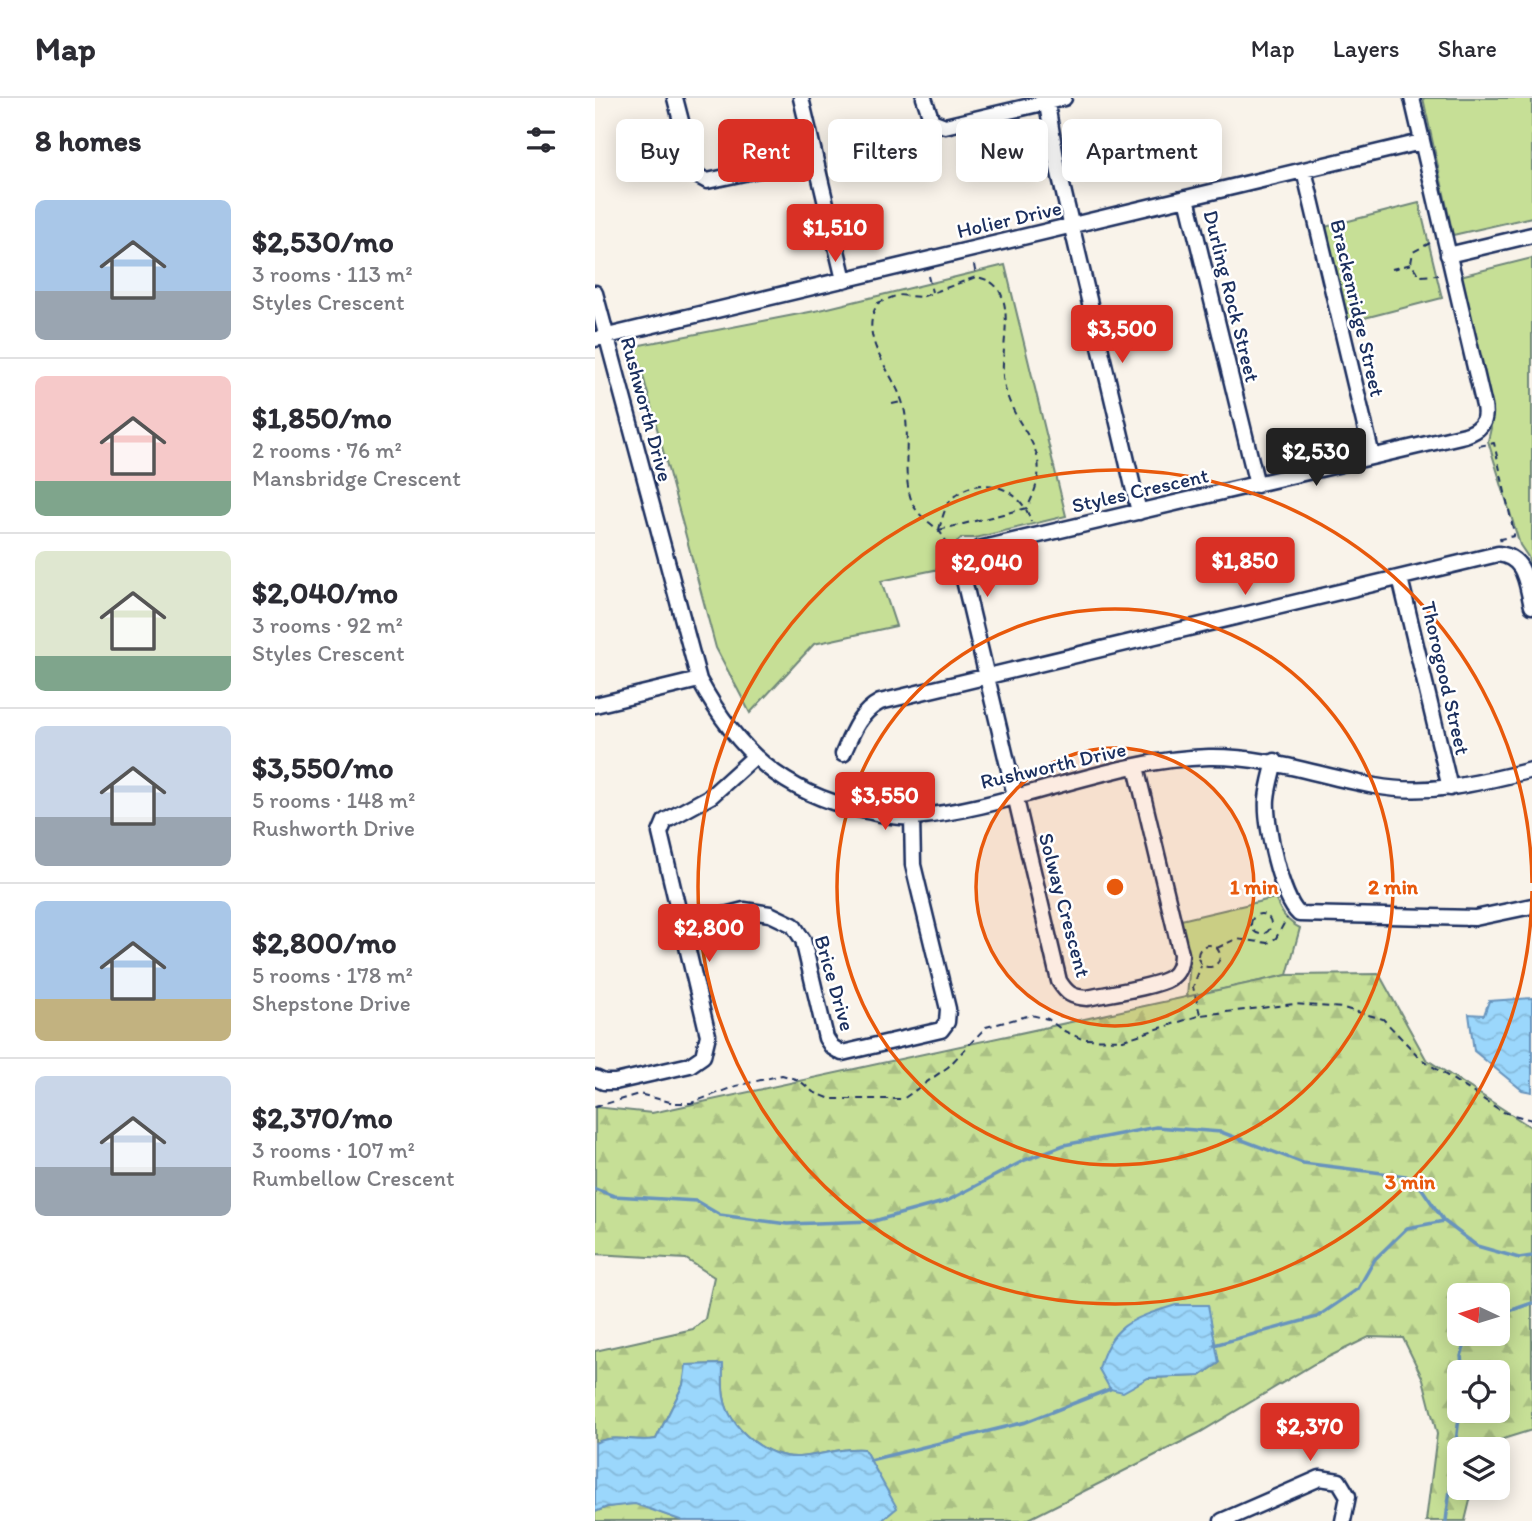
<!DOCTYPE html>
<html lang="en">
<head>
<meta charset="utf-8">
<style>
  body { margin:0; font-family:Itim,sans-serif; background:#f7f7f7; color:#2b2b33; height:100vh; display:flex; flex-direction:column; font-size:26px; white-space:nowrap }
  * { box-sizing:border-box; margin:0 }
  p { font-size:23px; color:#7c7c81 }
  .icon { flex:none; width:38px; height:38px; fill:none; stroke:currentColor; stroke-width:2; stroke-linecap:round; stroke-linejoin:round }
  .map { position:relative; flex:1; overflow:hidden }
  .details { display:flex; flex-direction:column; background:#fff; width:595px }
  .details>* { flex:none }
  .hud { position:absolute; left:21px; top:21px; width:665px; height:63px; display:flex; gap:14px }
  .needle { width:46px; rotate:274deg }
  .buttons { position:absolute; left:852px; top:1185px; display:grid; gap:14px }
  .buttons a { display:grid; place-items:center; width:63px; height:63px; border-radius:10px; background:#fff; box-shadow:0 4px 18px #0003; font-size:35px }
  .price { position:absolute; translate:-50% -60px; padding:0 16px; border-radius:7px; background:#d93025; color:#fff; font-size:23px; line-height:46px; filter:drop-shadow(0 2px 4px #0008) }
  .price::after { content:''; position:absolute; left:50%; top:42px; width:21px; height:16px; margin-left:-10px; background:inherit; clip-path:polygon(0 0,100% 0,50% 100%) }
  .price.active { background:#222; color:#fff }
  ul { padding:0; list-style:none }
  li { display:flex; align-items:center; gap:21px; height:175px; padding:0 35px }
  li+li { border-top:2px solid #e1e1e2 }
  li span { display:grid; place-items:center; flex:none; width:196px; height:140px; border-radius:10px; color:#555 }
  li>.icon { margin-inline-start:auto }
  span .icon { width:84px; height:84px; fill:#fffc; stroke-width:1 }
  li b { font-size:30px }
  h2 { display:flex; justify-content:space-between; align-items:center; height:84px; padding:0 35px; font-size:30px }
  .chip { padding:0 24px; border-radius:10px; background:#fff; box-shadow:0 4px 18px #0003; font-size:24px; line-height:63px }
  .chip.active { background:#d93025; color:#fff }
  header { display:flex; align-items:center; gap:42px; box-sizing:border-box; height:98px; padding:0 35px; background:#fff; border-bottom:2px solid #e1e1e2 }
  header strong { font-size:33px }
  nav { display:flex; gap:38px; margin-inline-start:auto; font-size:24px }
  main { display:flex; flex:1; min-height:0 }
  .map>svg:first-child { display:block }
  .green { fill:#c6df96; stroke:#70877a; stroke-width:2 }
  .forest { fill:url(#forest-firs); stroke:#70877a; stroke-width:2; fill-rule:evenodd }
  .water { fill:url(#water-waves); stroke:#6894bd; stroke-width:2 }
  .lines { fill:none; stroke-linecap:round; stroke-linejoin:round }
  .stream { stroke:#6894bd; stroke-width:3.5 }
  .minor-casing { stroke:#1b2f5e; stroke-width:19 }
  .path { stroke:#1b2f5e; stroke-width:2; stroke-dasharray:7 5; stroke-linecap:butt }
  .minor { stroke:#fff; stroke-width:14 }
  .ring { fill:none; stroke:#e8590c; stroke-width:3.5 }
  .labels { text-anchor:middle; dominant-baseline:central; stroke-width:5; stroke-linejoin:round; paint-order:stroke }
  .street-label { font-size:21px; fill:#1b2f5e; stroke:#fff }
  .centre { fill:#e8590c; stroke:#fff; stroke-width:3.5 }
  .ring-label { font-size:21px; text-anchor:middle; font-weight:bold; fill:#e8590c; stroke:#fff; stroke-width:5; stroke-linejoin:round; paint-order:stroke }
</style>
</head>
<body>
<header>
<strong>Map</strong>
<nav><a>Map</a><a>Layers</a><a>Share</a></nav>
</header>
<main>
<section class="details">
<h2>8 homes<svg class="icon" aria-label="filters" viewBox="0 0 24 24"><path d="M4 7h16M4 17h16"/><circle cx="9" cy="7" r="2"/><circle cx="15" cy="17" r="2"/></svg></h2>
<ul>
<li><span style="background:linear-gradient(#a9c7e8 65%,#9aa5b1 0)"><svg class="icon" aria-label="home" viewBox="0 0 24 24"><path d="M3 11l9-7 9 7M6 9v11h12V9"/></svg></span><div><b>$2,530/mo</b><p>3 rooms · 113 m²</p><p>Styles Crescent</p></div></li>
<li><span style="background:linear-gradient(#f6c9c9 75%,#7fa58c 0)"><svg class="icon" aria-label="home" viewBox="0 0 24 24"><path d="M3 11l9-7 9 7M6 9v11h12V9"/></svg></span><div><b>$1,850/mo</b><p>2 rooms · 76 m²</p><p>Mansbridge Crescent</p></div></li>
<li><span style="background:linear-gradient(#dfe7d0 75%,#7fa58c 0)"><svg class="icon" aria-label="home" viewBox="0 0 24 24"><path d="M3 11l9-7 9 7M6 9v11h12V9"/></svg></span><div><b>$2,040/mo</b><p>3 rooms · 92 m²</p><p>Styles Crescent</p></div></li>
<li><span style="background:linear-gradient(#c9d6e8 65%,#9aa5b1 0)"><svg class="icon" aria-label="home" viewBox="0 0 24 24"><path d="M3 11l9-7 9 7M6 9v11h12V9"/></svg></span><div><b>$3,550/mo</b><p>5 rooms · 148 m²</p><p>Rushworth Drive</p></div></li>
<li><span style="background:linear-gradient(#a9c7e8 70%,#c2b280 0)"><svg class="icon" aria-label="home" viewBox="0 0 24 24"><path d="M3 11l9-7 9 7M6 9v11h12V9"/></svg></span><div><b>$2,800/mo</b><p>5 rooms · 178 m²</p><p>Shepstone Drive</p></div></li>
<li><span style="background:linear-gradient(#c9d6e8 65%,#9aa5b1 0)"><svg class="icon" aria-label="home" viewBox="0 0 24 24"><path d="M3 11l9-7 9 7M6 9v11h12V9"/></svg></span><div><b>$2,370/mo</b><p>3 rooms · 107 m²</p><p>Rumbellow Crescent</p></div></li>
</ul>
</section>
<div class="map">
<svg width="937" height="1423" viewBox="0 0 937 1423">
  <defs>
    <pattern id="forest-firs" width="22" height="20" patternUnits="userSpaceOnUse" patternTransform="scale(1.75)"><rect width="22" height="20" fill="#c6df96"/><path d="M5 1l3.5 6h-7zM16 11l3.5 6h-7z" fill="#aac084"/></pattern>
    <pattern id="water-waves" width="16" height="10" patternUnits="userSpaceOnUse" patternTransform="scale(1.75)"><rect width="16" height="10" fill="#9bd7fc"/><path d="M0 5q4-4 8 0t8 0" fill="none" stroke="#85b9da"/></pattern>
  </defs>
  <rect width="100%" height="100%" fill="#f9f3ea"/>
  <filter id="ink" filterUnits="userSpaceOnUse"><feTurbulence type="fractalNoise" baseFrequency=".0143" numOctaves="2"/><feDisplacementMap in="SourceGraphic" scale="14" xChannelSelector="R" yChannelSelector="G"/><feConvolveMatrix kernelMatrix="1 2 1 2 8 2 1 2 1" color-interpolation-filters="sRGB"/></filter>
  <g filter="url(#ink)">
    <path class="green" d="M828,0H937V119L858,137Z
      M824,105L847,200L754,224L730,129Z
      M937,160V474L933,459L925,447L893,343L896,330L865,178Z
      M410,167L471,418L380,440H366L352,455L344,471L286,483L301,528L219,546L155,615L121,550L40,248L225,212Z
      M680,800C686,814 691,823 705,830L692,877L592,899L595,864L586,822Z"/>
    <path class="forest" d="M784,876L831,961L937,1030V1332L885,1348L884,1351H864V1390H878L870,1423H831L842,1336L828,1281L808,1240L774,1239L719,1266L604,1335L430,1423H286L301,1410L269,1351C247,1349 227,1357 204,1359C172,1361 134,1331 129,1299C127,1288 128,1277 127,1266L92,1267L88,1287L61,1341C40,1345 20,1335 0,1345V1253L98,1231L110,1221L119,1179L91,1161L0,1156V1009L57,1015L692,877ZM864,1197H903V1236H864ZM619,1247L624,1265L605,1278L553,1280ZM864,1274H903V1312H864Z
      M40,1405L88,1423H0V1414L12,1409Z"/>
    <path class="water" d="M937,900V994L927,992L879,953L874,916L889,917L894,903Z
      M581,1207H613L624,1265L605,1278L553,1280L528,1294L515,1291L504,1271C515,1226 539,1220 581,1207Z
      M128,1266C128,1277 127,1289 129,1299C134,1331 172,1361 204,1359C227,1357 247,1349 269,1351L302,1410L286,1423H88L40,1406L12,1409L0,1414V1345C20,1335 40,1345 61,1341L88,1287L91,1267Z"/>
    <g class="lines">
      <path class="stream" d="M0,1091L19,1098L101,1103L125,1117L192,1126L279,1123L352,1103L430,1062L469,1047L561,1029L626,1034L708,1065L811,1078L827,1091L849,1123L882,1148L924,1160L937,1158
        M903,1217L937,1205
        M619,1247L722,1219L763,1191L780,1161L812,1130L849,1123
        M868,1274L866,1258L874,1236
        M275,1362L431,1324L515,1291
        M851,1423L865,1312"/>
      <g class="minor-casing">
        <path id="minor" d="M80,0L98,69L103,78L112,83L220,60
          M206,0L249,182
          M329,0L337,23L350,28L469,0
          M451,0L462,66L544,414
          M709,72L777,358
          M592,100L662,387
          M853,157L937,137
          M0,195L104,582C142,652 187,695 267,712C283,715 303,721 319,719C417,710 515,661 614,659C675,658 723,678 780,688C834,698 885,685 937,672
          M0,241L826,44
          M805,480L855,690
          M0,607L104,582
          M248,656C257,635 264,615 285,604L903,456C931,459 931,485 937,508
          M680,663C677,676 673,689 672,701C670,726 686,800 704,816L880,820L937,808
          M541,669L586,856C586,865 584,875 575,880C561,889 511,896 492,900C477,899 472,896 464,883L369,482V463L384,451L870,337C886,332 892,324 889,308L817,0
          M87,828L149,812L175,816L198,827L208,842L231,940L237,949L247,955L346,932L352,924L353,911L318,767L317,719
          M0,980L9,984H20L95,967L108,958L113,937L65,735L70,723L116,698L158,660
          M627,1423L725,1380L744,1383L753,1398L748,1423"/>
      </g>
      <path class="path" d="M816,165L818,154L835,145
        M379,167L381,178
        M797,171L816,166L825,178L843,177
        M333,178L337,194
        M297,306L306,304
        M884,348L899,345L919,435V438L905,441L906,444
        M344,431C348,419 350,405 361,397C389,375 428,392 436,424
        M344,432L432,410C464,348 421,340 409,286C402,253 430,186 381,179L326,199L303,197L283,205C262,240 296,270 307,303C318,335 305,372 317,404C322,417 332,422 342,431C348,436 352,446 357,453
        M656 826a10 10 0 1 1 20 0a10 10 0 1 1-20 0Z
        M603 858a11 11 0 1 1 22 0a11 11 0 1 1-22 0Z
        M622,850L641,841L673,845L681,840L692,820
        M605,916L598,889L606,868
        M0,1009L44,996L79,1005H96L141,988L187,977L204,982L218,994L236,1001H308L353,969L391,929L436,917L453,921L467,932L487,941L528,942L606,917L700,906L748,910L788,921L826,961L908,1014L937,1022"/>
      <use href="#minor" class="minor"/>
    </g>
  </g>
  <circle cx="520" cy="789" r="139" fill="#e8590c" fill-opacity=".12"/>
  <g class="ring">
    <circle cx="520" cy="789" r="139"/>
    <circle cx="520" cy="789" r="278"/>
    <path d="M937 793A417 417 0 1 1 937 785"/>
  </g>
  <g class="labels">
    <g class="street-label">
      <text transform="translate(414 121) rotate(-13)">Holier Drive</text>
      <text transform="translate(637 198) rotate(76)">Durling Rock Street</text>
      <text transform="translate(763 210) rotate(77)">Brackenridge Street</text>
      <text transform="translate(52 311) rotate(75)">Rushworth Drive</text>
      <text transform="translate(545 392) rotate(-13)">Styles Crescent</text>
      <text transform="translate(851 580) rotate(77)">Thorogood Street</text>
      <text transform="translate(458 667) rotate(-13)">Rushworth Drive</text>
      <text transform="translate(470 807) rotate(75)">Solway Crescent</text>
      <text transform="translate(240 885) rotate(74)">Brice Drive</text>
    </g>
  </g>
  <circle cx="520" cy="789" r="10" class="centre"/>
  <g class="ring-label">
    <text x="659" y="796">1 min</text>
    <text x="798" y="796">2 min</text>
    <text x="815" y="1091">3 min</text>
  </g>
</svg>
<div class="buttons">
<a><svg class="needle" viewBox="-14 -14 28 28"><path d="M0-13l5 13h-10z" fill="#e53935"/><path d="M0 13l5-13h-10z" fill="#7c7c81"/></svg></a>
<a><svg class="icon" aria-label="locate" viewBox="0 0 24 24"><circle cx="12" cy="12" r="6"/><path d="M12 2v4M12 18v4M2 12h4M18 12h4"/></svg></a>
<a><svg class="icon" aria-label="layers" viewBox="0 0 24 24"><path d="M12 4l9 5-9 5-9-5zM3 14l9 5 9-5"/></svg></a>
</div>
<b class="price" style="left:240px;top:166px">$1,510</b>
<b class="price" style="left:527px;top:267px">$3,500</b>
<b class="price active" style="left:721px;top:390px">$2,530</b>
<b class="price" style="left:650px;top:499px">$1,850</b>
<b class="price" style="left:392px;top:501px">$2,040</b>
<b class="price" style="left:290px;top:734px">$3,550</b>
<b class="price" style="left:114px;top:866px">$2,800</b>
<b class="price" style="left:715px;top:1365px">$2,370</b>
<div class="hud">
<a class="chip">Buy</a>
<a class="chip active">Rent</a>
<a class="chip">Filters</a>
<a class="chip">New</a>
<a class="chip">Apartment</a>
</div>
</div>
</main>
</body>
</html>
